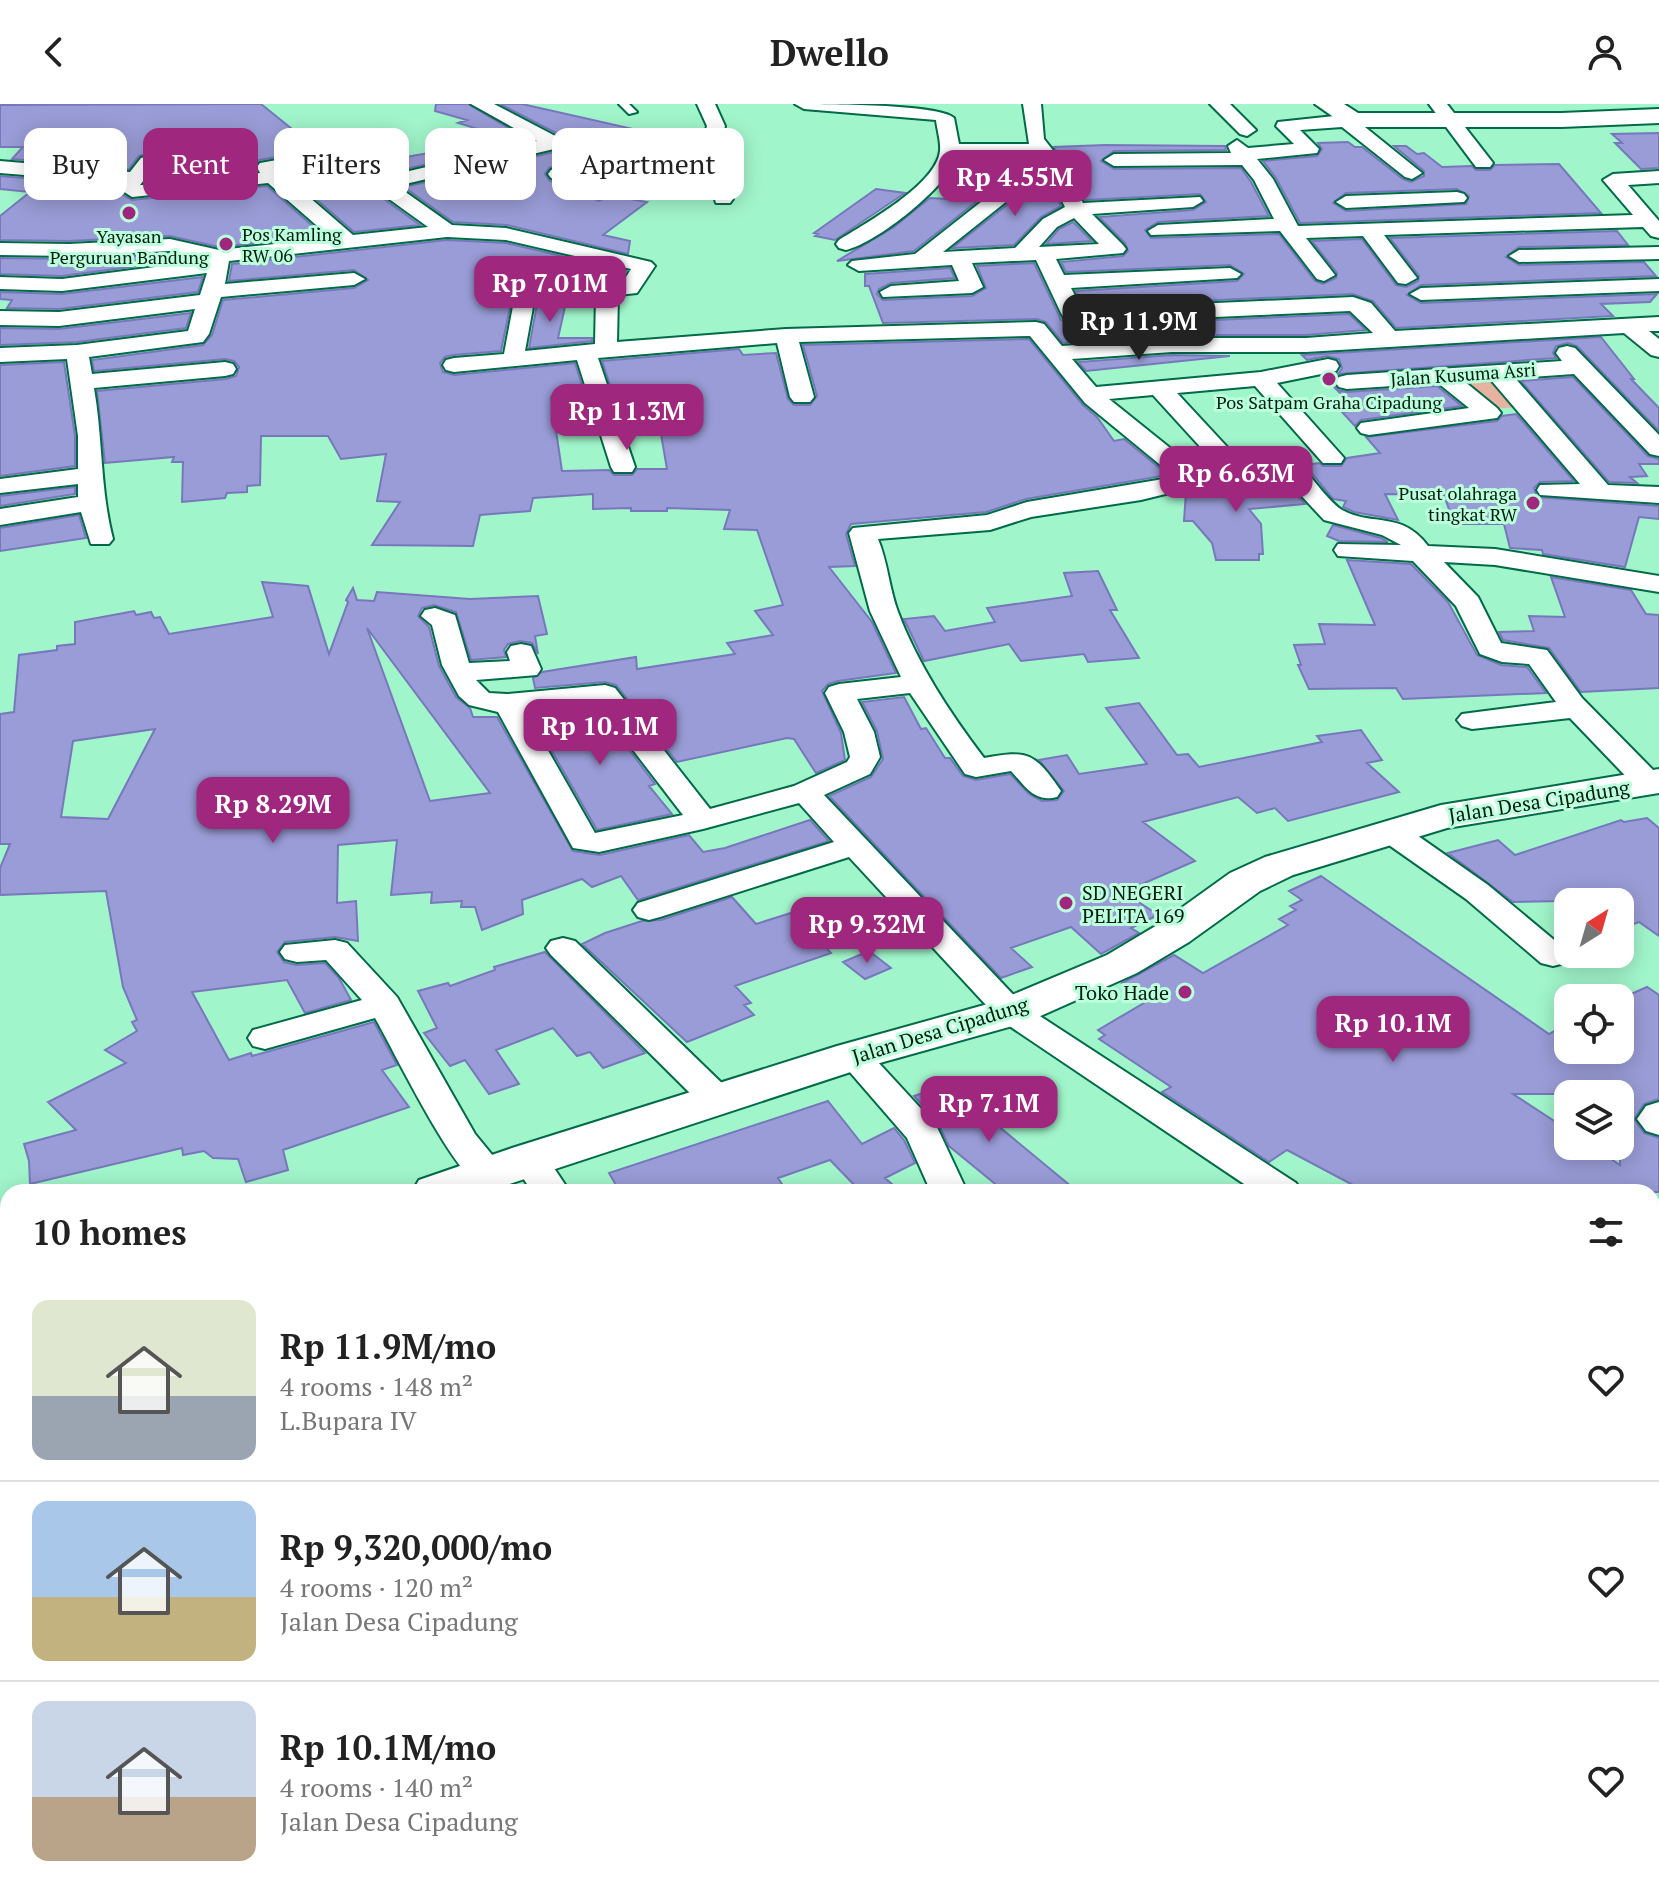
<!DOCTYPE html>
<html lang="en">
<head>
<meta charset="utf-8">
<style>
  body { margin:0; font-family:"PT Serif",serif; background:#f6f6f6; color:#222; height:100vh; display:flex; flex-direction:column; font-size:30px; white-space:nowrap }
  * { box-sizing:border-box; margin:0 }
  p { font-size:26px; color:#767676 }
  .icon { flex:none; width:44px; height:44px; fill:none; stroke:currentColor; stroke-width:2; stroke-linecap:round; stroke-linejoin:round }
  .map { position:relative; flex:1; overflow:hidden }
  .panel { position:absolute; left:0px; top:1080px; width:1660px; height:714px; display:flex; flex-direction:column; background:#fff; border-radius:24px 24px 0 0; box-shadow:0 4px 20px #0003 }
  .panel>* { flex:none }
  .top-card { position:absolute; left:24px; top:24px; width:800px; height:72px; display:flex; gap:16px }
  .needle { width:52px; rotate:37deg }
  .fabs { position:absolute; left:1554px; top:784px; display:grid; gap:16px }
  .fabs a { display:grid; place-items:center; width:80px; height:80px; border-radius:16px; background:#fff; box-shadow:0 4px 20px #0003; font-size:40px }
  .price { position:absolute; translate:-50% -68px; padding:0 18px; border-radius:16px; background:#a0277e; color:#fff; font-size:26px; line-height:52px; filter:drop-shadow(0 2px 4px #0008) }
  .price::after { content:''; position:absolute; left:50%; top:48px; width:24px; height:18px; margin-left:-12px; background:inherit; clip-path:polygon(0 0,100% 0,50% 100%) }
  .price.active { background:#222; color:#fff }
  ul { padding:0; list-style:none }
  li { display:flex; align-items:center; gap:24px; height:200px; padding:0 32px }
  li+li { border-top:2px solid #e0e0e0 }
  li span { display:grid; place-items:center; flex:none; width:224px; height:160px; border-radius:16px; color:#555 }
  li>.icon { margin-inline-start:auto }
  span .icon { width:96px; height:96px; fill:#fffc; stroke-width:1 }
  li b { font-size:34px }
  h2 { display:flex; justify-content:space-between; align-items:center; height:96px; padding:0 32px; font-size:34px }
  .chip { padding:0 28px; border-radius:16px; background:#fff; box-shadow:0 4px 20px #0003; font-size:28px; line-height:72px }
  .chip.active { background:#a0277e; color:#fff }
  header { display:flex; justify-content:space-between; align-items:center; height:104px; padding:0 32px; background:#fff; font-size:36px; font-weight:600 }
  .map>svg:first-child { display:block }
  .green { fill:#e6b3a0 }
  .building { fill:#999cd6; stroke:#7778bb; stroke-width:2; fill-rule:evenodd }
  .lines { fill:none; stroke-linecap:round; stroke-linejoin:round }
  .lane-casing { stroke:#016a47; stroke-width:4 }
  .street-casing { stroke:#016a47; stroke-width:4 }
  .secondary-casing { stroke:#016a47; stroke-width:4 }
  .lane { fill:#fff; fill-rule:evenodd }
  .street { fill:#fff; fill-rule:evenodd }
  .secondary { fill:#fff; fill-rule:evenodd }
  .poi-dot { fill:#a0277e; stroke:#bcffdc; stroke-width:3 }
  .labels { text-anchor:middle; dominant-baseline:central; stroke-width:6; stroke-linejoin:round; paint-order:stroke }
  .far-poi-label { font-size:18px; fill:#001e10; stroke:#bcffdc }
  .far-street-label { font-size:18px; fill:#001e10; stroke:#bcffdc }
  .street-label { font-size:20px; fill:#001e10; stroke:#bcffdc }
  .poi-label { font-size:20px; fill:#001e10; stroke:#bcffdc; text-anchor:start }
</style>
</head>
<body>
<header><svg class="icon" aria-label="back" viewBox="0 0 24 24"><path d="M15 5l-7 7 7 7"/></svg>Dwello<svg class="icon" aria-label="person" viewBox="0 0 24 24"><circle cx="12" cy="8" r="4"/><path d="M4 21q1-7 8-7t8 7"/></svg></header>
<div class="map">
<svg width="1659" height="1793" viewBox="0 0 1659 1793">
  <rect width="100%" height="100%" fill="#a1f5cb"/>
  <path class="green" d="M1491,272L1518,303L1490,305L1464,274Z"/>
  <path class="building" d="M261,0L318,46L259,56L255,61V66L146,78L161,57L150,49L139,52L129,65L12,55L23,43H0V1Z
    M436,0H468L529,36L385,70L370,59L511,35L458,19L467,16L435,7Z
    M500,0H522L655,30L644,39L667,43L627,70L646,76L614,92L647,98L603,131L630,137L628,150L507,121L453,118L404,83L554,48L575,54L549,64L545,70L550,77L599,97L612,91L608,81L583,70L604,62L609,52L605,45L562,32Z
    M1659,29V64L1641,65L1615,39H1622L1612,30Z
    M1348,38L1355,43H1362L1403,75L1411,78L1424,72V67L1394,42H1406L1417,50L1424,49L1442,63L1472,62L1476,66H1490L1495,61L1559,60L1601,109L1300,119L1276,74L1263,57L1317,52L1322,45L1318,39ZM1457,85L1469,92L1466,100L1346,107L1333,99L1346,89Z
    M1105,41L1225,42L1226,46L1114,47L1101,57L1114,65L1241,64L1251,78L1269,112L1158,118L1145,126L1151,134L1279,130L1315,177L1323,180L1336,174L1337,169L1312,137L1362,135L1396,181L1406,183L1418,177L1419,172L1390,134L1617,127L1628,141L1519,143L1506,153L1519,161L1644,158L1656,172L1421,181L1407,191L1421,199L1657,190L1650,198L1601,200L1613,212L1396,224L1373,197L1353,190L1084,202L1076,187L1237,177L1244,170L1230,161L1066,168L1061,158L1123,152L1128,147L1125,139L1099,113L1193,106L1206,98L1200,90L1085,96L1054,43Z
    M997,56L1024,60L914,147L837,157L894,123L930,94L947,95Z
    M333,61L338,62L420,121L354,128L286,69Z
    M1045,71L1061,102L1041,113L1014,141L952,144Z
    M0,72L116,82V87L132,96L267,82L324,132L219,143L170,132L69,137L0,136V112L30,88L0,85Z
    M876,85L905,89L835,136L815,132L818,130L814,129Z
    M1073,118L1092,137L1046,140L1059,125Z
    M447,136L506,139L626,167L621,175L515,179L501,247L453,251L445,253L440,259L443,268L454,271L575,259L585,291L551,293L562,367L609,366L614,371H632L637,365H667L661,330L641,293L615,296L602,257L739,245L743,251L776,249L788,295L794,301H810L817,292L803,241L1029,235L1083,301L1097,313L1114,337L1124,335L1168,371L1026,395L986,408L851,420L846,430L855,462L829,463L872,518L896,569L838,577L828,580L822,587L841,629L845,656L816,669L794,635L787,634L677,658L616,581L605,578L535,584L533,574L542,568L636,553L637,565L735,550L727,539L773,531L755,507L783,501L757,426L724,425L730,406L667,404V407H631V404L593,405V390L533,394L530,407L480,411L473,442L372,441L400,398L377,397L386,350L341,355L328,332H261L260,381L247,382V388L227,389L225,394L182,398L183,358H172L174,353L105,359L97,287L226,275L236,272L239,263L234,257L225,255L94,267L92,256L203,241L212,231L223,196L354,184L368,176L354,166L229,177L232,160Z
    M170,150L192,155L62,172L0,170V154L69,155Z
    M1034,159L1061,216L1078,222L1349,210L1366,226L1306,231H1172L1063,239L1046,218L1037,215L883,219L869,182H865V170L950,164L955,174L891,179L879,185L877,190L883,196L972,192L986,184L977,162Z
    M203,173L198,188L59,205L7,204L12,196L0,195V188L62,190Z
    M567,194L558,234H592V237L529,244L538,195Z
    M191,209L186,224L77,238L0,241V224L59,225Z
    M1601,233L1634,275H1631L1659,304V327L1577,242L1568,239L1556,242L1553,249L1556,254L1338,270L1332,278L1338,286L1347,288L1437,282L1462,302L1361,316L1355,322L1342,308L1357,306L1324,273L1339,269L1342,264L1339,255L1327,252L1307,256L1302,251Z
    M1172,251L1230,252L1086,267L1078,258Z
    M64,258L75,332V362L0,372V261Z
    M1573,273L1648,352L1659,355V360H1639L1647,372L1630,373L1637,379L1609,378L1521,277Z
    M1516,310L1574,377L1540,378L1534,384L1537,393L1659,402V415L1639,413L1625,463L1543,450L1542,446L1510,444L1504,420H1460L1457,411H1451L1444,391L1385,390L1398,416L1354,408L1343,403L1346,397L1333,395L1305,361L1319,359L1323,362H1341L1347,354L1380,349L1366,333L1497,317L1502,312Z
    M1282,375L1305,400L1249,405L1261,420L1263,450H1259V456H1216L1212,439L1193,417H1184L1186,388L1204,384L1207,378Z
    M75,383V390L0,402V392Z
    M79,411L86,434L0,447V424Z
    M1333,421L1381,434L1388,438L1339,437L1327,432Z
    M1347,456L1411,460L1448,498L1477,551L1501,561L1527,563L1546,589L1403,595L1396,584L1309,585L1298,561H1301L1294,541L1325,540L1319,520L1375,521Z
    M1098,467L1117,506H1110L1139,554L1088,558L1084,550L1021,557L1009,540L924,557L904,515L934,512L945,527L995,518L987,504L1072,492L1064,469Z
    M1551,473L1631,486L1646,510L1659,511V584L1581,588L1549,544L1503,536L1499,528L1534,527L1529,512L1565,513Z
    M262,478L308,482L329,550L348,498L346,496L353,484L357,496L374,497L377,488L470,495L538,492L547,530L535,532L538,550L532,539L520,537L508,540L504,546L506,553L471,556L456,508L434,501L422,504L418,512L429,523L439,562L456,593L470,604L473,613H497L573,747L600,751L689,731L703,748L725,744L810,716L829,737L638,796L621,772L592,783L582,775L522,796L523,810L482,826L475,803H461L462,797L431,799L432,788L391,791L397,736L338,741L337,799L356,797L358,837L335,833L285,838L277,848L284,858L296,861L325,859L339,874L351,896L305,909L287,876L192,888L229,956L251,949L252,952L374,918L397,961L382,966L409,1003L283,1046L288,1066L246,1078L238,1055L213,1054L204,1047L183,1051L182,1044L30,1080L29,1057L24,1040L76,1026L48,998L126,959L105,946L137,927L132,918L137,916L123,883L106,787L0,791V764L10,740H0V610L14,608L19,551L57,546V542L75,540V518L134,507L136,511L151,508L154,514L160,513L169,530L273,513ZM367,524L490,689L430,697ZM155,625L108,715L61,713L73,637Z
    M904,593L921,625L926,624L945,654H950L963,672L976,676L1010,670L1029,690L1042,697L1057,696L1064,687L1039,656L1067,651L1079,670L1147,660L1106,604L1139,599L1177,651L1188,650L1199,663L1322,638L1317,632L1361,626L1382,656L1367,659L1399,688L1288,717L1275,704L1257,709L1238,693L1143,718L1195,757L1124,788L1158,811L1131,824L1139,829L1101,850L1071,823L1011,844L1032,863L1001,874L829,692L871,673L883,655L877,627L862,598Z
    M596,602L655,680L649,682L672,710L597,726L530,609Z
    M1647,714L1659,724V832L1639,818L1620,825V796L1513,798L1448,749L1498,736L1515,751L1621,716L1624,718Z
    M1321,772L1549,930L1568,919V946H1620V895L1647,883L1659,891V995L1644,1000L1634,1015L1644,1029L1659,1034V1088H1366L1287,1046L1269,1058L1162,988L1171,983L1099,935L1105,931L1098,926L1149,896L1122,879L1174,851L1203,869L1288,821L1279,815L1296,806L1290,802L1302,796L1289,787ZM1513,990H1620V1061L1592,1042H1568V1026Z
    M732,793L756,820L794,808L831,849L735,882L751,899L744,901L754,911L687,938L582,840L605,829L642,817L661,816Z
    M869,847L891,864L865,875L843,858Z
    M545,848L645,949L603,964L590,948L577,952L553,924L496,946L519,980L489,990L465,956L450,962L424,929L437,924L418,887L448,879L450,882L495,866L494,863Z
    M960,981L1001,1019L997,1021L1078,1088H1005L949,1042L938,1019L914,992L926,988L929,991Z
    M828,997L862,1040L894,1024L904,1036L915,1059L885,1074L901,1088H861L830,1056L778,1074L787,1088H620L609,1069Z"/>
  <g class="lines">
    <g class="lane-casing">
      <path id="lane" d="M619,0H629L637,8L629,10Z"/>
    </g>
    <g class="street-casing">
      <path id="street" d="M471,0H494L561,35L603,47L606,51L601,61L575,70L607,84L610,88L600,94L551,74L548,70L551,66L585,54L554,45L397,82L452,121L506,124L651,158L655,162L637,189L618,191L617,238L786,225L1036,218L1044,220L1062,242L1172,234H1306L1373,229L1350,207L1079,219L1064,214L1061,209L1036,156L972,159L983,183L972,189L883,193L880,188L891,182L959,177L952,161L859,167L848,161L852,157L915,150L1038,53L958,52C948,82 877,139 846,146L839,144L836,140L839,136C866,119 936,81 940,47C941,38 937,25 936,16L804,5L795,0C823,0 940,0 954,14L959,40H1029L1023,0H1041L1044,35L1059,54L1083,99L1200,93L1203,97L1193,103L1092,110L1123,141L1126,145L1123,149L1056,155L1064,171L1230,164L1241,170L1237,174L1071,184L1082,205L1353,193L1371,199L1395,227L1659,213V227H1649L1659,235V253L1651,251L1624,229L1306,248H1172L1072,255L1096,283L1261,268L1328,255L1336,257L1339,262L1336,267L1277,279L1344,354L1341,359H1323L1255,282L1177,289L1241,358L1299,359C1310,371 1329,398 1342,406C1373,423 1401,406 1428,442L1495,445L1659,472V488L1495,461L1444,458L1478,493L1501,539L1547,546L1582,594L1659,672V686L1649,688L1638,685L1570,614L1472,625L1462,622L1457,616L1462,610L1556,598L1529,560L1502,558L1480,550L1456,502L1413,457L1338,452L1334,446L1338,440L1401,441L1382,431L1324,416L1283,372L1205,375L1203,381L1194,383L1141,396L1031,413L990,426L878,435C888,459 889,484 898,508C918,561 950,609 984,654C1028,646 1034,648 1061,687L1057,693C1034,699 1025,682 1011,667L976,673L965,670L910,589L857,595L874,628L880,653L870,670L824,691L1023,901L1296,1079L1302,1088H1256L999,915L849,753L660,813L649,816L638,813L633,806L638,799L834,738L799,699L703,725L599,748L573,744L498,608L469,601L459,592L442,561L432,521L421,512L425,506L435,504L455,511L469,559L510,557L507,548L511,542L521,540L531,542L541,565L537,571L476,576L489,589L507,590L605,581L615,584L710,705L794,682L847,658L850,653L844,628L825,589L829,583L839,580L901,573L870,507L849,429L853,424L987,411L1027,398L1175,373L1085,299L1030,232L799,238L814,293L810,298H794L790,293L777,239L598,254L635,363L632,368H614L611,363L577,256L454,268L446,266L443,261L446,256L454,254L504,250L517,181L623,178L631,165L506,136L447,133L229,157L225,180L354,169L365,175L354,181L221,193L209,230L203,238L89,253L92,270L225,258L233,260L236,265L233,270L225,272L94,284C103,336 100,385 113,435L109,440H91L81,408L0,421V405L78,393V380L0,389V375L78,365V332L67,255L0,258V244L77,241L188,227L195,205L59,222L0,221V207L59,208L200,191L207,169L62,187L0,185V173L62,175L209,156L170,147L69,152L0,151V139L69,140L170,135L219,146L331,134L268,79L132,93L118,84L122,79L0,69V57L130,68L141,54L148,52L158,58L140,81H155L260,69L257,63L260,59L333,46L352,50L384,73L537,37ZM333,58L339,59L428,123L353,131L279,67ZM1046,66L1065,103L1043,115L1015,144L943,148ZM1074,114L1099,140L1039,143L1057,123ZM596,191L595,240L525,247L535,192ZM1153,291L1215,359L1190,360L1109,295ZM597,599L683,711L595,729L525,606Z
        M697,0H715L725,22L714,69L730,79L733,95L730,99H716L711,82L694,72L707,22Z
        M1210,0H1230L1256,26L1247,32L1240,30Z
        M1429,0H1447L1493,59L1490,63H1476Z
        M1353,10L1360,12V19L1422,69L1412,75L1405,73L1342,23L1300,26L1319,45L1317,49L1257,55L1273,75L1298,122L1633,111L1603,76L1613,70L1659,67V79L1628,81L1659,117V134L1651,132L1643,123L1384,131L1417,174L1406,180L1398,179L1363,132L1306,134L1335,171L1324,177L1317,175L1280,127L1151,131L1148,127L1158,121L1274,115L1254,76L1242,61L1114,62L1104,56L1114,50L1231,49L1228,42L1237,36L1248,44L1294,40L1276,22L1278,18Z
        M1457,88L1464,90L1467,94L1464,98L1346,104L1336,98L1346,92Z
        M1659,143V155L1519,158L1509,152L1519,146Z
        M1659,175V187L1421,196L1410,190L1421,184Z
        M1567,242L1575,244L1659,331V352L1650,350L1574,270L1515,274L1608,381L1659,383V399L1540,391L1537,386L1540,381L1580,380L1491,276L1464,277L1497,304L1501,309L1497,314L1369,331L1361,329L1357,324L1361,319L1469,304L1438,279L1347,285L1339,283L1335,278L1339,273L1347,271L1562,257L1556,249L1559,244Z
        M1390,718L1401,720L1488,781L1565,845L1570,852L1565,859L1553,862L1541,859L1466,795L1379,734L1374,727L1379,720Z
        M563,834L575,837L732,989L737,997L732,1005L719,1009L706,1005L551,851L546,844L551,837Z
        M335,836L347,839L397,893L475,1030L507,1069L501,1078C493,1080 485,1083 477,1078C451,1065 393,945 375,914L265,945L253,942L248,934L253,926L362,896L326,856L297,858L285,855L280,848L285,841Z
        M853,941L865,944L936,1021L964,1081L959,1088H931L907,1034L836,952L841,944Z
        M1659,998V1031L1646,1027L1637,1015L1646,1002Z
        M529,1043L542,1046L570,1088H532L511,1055L516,1046Z
        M0,1147L8,1150V1234L0,1232Z
        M1659,1217V1245L1652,1246V1218Z
        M128,1786H178L181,1793H131Z
        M705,1786H758L755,1793H702Z
        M973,1786H1026L1029,1793H976Z
        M1454,1786H1504L1506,1793H1456Z"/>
    </g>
    <g class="secondary-casing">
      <path id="secondary" d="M1315,0H1344L1358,9H1561L1659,5V19L1561,23H1353L1345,21Z
        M1659,665V689L1447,724L1293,771L1260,787L1189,838L1137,869L1027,918L869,962L485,1088H412L419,1076L512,1044L837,942L995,898L1107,851L1159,820L1230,769L1265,753L1441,701Z
        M0,1115L8,1116V1150L0,1149Z"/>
    </g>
    <use href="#lane" class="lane"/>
    <use href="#street" class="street"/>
    <use href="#secondary" class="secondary"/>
  </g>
  <g class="poi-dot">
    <circle cx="129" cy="109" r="8"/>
    <circle cx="226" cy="140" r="8"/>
    <circle cx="1329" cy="275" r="8"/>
    <circle cx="1533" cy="399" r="8"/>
    <circle cx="1066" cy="799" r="8"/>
    <circle cx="1185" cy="888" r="8"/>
  </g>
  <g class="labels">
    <g class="far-poi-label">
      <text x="242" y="130" text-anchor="start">Pos Kamling<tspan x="242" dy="21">RW 06</tspan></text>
      <text x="129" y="132">Yayasan<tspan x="129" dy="21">Perguruan Bandung</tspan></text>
      <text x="1329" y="298">Pos Satpam Graha Cipadung</text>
      <text x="1517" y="389" text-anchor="end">Pusat olahraga<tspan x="1517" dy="21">tingkat RW</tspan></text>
    </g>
    <g class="far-street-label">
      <text transform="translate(1463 270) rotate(-4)">Jalan Kusuma Asri</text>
    </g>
    <g class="street-label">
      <text transform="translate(1539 697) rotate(-9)">Jalan Desa Cipadung</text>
      <text transform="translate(940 926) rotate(-17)">Jalan Desa Cipadung</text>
    </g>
    <g class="poi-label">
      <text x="1082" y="788">SD NEGERI<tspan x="1082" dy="23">PELITA 169</tspan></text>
      <text x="1169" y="888" text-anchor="end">Toko Hade</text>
    </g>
  </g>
</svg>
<div class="fabs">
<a><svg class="needle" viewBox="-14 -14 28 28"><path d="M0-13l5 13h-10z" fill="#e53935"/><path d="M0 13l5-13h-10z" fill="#767676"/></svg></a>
<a><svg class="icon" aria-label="locate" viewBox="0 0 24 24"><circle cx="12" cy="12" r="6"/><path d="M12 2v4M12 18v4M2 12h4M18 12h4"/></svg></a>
<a><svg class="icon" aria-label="layers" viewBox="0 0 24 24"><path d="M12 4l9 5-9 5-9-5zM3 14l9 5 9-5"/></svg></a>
</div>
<b class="price" style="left:1015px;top:114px">Rp 4.55M</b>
<b class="price" style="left:550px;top:220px">Rp 7.01M</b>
<b class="price active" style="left:1139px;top:258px">Rp 11.9M</b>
<b class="price" style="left:627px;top:348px">Rp 11.3M</b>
<b class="price" style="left:1236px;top:410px">Rp 6.63M</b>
<b class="price" style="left:600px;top:663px">Rp 10.1M</b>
<b class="price" style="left:273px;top:741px">Rp 8.29M</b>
<b class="price" style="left:867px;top:861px">Rp 9.32M</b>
<b class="price" style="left:1393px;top:960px">Rp 10.1M</b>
<b class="price" style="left:989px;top:1040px">Rp 7.1M</b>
<div class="top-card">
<a class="chip">Buy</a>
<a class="chip active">Rent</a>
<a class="chip">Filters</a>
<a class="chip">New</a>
<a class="chip">Apartment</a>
</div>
<section class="panel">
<h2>10 homes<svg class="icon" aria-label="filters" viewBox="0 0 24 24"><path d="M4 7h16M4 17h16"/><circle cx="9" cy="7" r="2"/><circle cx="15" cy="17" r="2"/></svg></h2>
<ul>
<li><span style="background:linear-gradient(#dfe7d0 60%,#9aa5b1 0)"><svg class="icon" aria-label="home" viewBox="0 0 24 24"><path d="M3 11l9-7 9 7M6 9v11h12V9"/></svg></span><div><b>Rp 11.9M/mo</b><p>4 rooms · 148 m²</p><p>L.Bupara IV</p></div><svg class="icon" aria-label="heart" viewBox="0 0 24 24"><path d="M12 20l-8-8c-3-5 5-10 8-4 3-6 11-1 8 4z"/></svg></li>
<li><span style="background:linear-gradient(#a9c7e8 60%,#c2b280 0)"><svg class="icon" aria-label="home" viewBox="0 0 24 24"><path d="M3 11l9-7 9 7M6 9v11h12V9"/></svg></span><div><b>Rp 9,320,000/mo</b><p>4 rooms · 120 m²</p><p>Jalan Desa Cipadung</p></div><svg class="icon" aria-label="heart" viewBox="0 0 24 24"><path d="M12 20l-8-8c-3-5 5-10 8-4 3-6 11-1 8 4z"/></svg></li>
<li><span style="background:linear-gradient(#c9d6e8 60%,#b9a48a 0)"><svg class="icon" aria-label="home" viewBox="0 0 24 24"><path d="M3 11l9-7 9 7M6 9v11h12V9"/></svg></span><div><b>Rp 10.1M/mo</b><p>4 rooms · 140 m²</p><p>Jalan Desa Cipadung</p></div><svg class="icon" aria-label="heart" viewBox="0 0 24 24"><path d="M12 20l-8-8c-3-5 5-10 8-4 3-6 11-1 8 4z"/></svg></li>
</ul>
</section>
</div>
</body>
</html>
